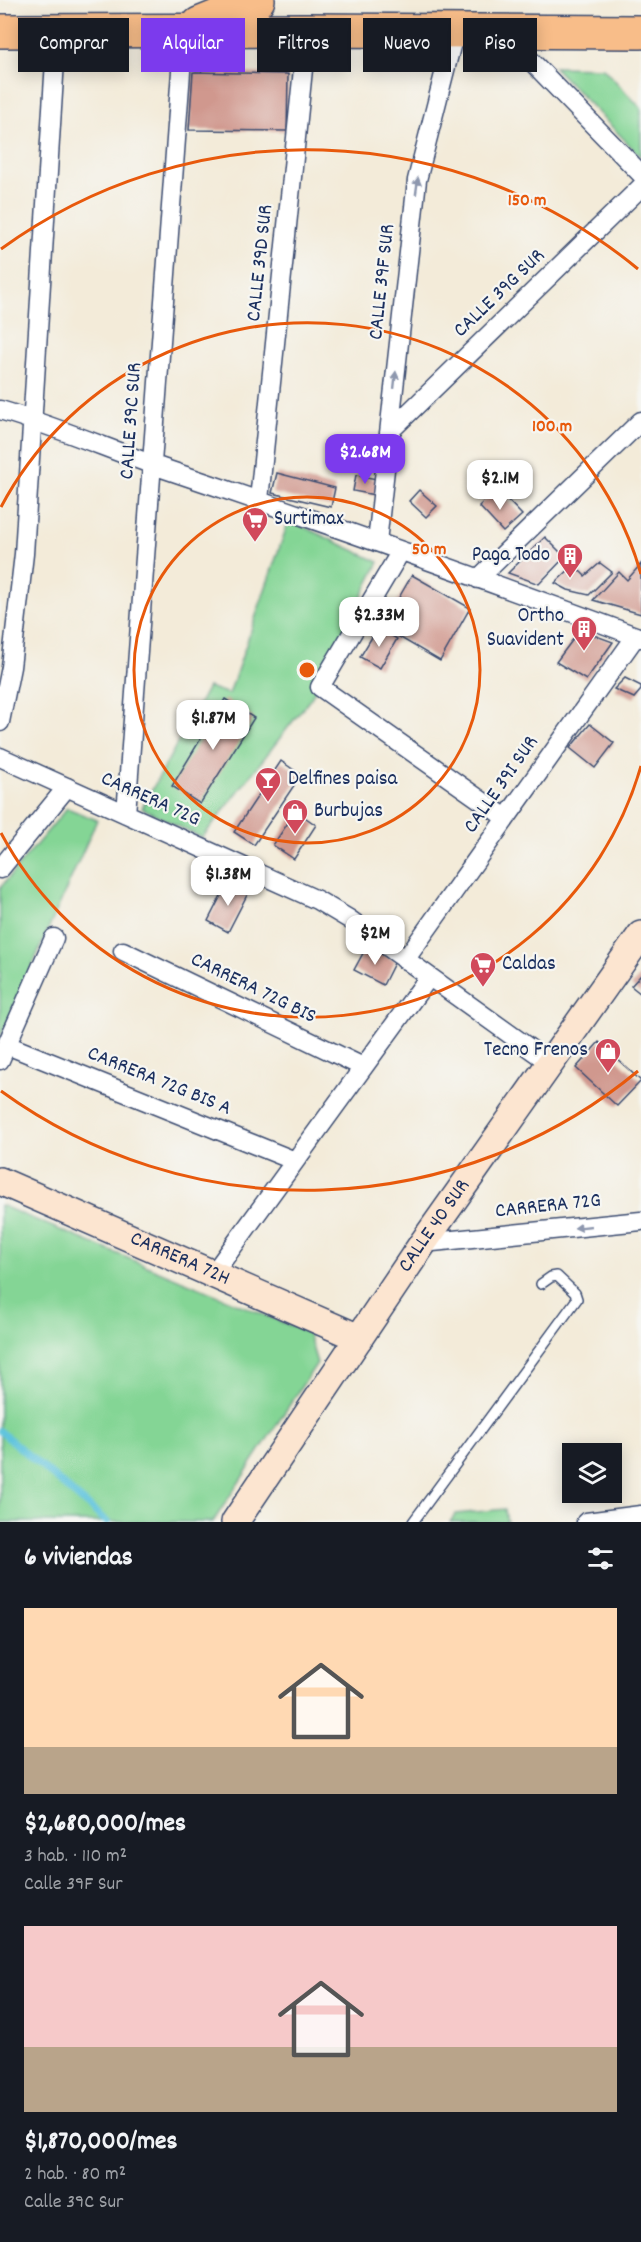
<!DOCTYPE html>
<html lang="es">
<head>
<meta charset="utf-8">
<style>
  body { margin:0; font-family:Dekko,sans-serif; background:#242831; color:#f1f3f6; height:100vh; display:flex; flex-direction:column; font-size:22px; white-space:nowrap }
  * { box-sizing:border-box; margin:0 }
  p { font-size:20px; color:#9ea1a6 }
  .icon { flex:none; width:33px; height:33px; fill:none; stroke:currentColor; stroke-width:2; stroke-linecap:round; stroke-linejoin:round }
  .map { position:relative; height:1522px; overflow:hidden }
  .drawer { display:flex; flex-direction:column; background:#171b24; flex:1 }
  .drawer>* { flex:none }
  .guide { position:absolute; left:18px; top:18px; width:606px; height:54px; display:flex; gap:12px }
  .buttons { position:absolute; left:562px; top:1443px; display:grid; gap:12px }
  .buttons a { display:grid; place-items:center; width:60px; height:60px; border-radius:0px; background:#171b24; box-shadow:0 3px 15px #0003; font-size:30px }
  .price { position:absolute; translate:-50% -51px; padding:0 14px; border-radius:12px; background:#fff; color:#222; font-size:20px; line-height:39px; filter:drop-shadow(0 2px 3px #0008) }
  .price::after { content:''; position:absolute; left:50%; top:36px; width:18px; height:14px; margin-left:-9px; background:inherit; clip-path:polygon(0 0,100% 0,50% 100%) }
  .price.current { background:#7c3aed; color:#fff }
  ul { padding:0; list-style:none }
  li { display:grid; align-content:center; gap:12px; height:318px; padding:0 24px }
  li span { display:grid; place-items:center; height:186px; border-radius:0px; color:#555 }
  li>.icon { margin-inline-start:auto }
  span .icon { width:108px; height:108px; fill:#fffc; stroke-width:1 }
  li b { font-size:26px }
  h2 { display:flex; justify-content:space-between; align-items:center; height:72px; padding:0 24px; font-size:26px }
  .pill { padding:0 21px; border-radius:0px; background:#171b24; box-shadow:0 3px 15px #0003; font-size:21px; line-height:54px }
  .pill.current { background:#7c3aed; color:#fff }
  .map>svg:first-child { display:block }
  .green { fill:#84d595; stroke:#50827a; stroke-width:1.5 }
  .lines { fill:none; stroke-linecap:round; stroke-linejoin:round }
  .stream { stroke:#61c4de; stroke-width:7 }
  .building { fill:#d0988e }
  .lane-casing { stroke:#3b4b70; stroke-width:12 }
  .street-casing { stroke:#3b4b70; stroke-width:21 }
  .secondary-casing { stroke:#3b4b70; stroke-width:30 }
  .highway-casing { stroke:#3b4b70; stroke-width:36 }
  .lane { stroke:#fff; stroke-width:9 }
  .street { stroke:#fff; stroke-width:18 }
  .secondary { stroke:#fce5d0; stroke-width:27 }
  .highway { stroke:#f8bd89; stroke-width:33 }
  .oneway { fill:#8d97ae }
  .ring { fill:none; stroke:#e8590c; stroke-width:3 }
  .labels { text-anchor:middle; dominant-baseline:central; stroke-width:4.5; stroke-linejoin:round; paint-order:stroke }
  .street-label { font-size:21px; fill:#1b2f5e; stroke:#f6f6f2 }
  .poi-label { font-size:21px; fill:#1b2f5e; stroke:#f6f6f2; text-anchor:start }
  .centre { fill:#e8590c; stroke:#f6f6f2; stroke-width:3 }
  .ring-label { font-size:18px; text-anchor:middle; font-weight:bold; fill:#e8590c; stroke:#f6f6f2; stroke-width:4.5; stroke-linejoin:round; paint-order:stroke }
</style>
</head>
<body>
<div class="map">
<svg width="641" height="1522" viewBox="0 0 641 1522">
  <rect width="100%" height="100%" fill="#f6f6f2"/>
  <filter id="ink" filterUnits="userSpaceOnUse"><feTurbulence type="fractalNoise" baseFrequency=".0167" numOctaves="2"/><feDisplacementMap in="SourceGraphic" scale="12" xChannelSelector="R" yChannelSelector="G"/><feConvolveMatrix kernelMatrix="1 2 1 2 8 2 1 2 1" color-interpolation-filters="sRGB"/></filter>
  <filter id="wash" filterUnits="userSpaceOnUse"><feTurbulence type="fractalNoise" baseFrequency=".008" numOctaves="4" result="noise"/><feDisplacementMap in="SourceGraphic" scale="24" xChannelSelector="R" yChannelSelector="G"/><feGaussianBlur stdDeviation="1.35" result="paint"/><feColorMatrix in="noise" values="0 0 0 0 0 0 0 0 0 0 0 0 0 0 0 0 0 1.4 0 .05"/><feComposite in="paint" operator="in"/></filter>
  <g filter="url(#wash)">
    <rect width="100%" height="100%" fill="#f3ebd9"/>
    <path class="green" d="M554,67L603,68L641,108V157Z
      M289,520L379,562L311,698L202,838L142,808L208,687L229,694Z
      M67,808L97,820L0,1038V888Z
      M0,1205L308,1333L317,1363L213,1522H0Z
      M505,1509L507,1522H450L456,1514Z"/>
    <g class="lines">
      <path class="stream" d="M0,1431L107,1522"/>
    </g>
    <g id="blocks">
      <path class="building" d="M193,72L288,74L287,131L189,130Z
        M277,473L335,488L331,507L272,493Z
        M356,475L377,479L375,495L353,491Z
        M497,489L522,515L503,532L479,506Z
        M419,490L437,506L426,517L409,501Z
        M545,537L565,557L539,584L508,573Z
        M600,563L612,572L589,595L568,590L555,583L574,565L585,576Z
        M641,564V614L593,600L619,572L627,580Z
        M412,575L470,608L440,661L382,627Z
        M378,627L397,639L380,668L360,657Z
        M580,630L613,642L586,680L556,662Z
        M625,678L641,686V690L634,698L614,689Z
        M225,699L254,718L200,804L172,786Z
        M590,724L614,743L595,768L570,748Z
        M281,761L301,775L254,845L234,832Z
        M296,811L316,825L294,859L273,845Z
        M228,882L248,893L228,932L208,921Z
        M367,946L395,961L383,985L354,970Z
        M641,975V994L631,986Z
        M599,1042L641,1081L617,1106L576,1068Z"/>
    </g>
  </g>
  <g filter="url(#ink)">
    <use href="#blocks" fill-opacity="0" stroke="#3b4b70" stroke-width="1.5"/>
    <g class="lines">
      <g class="lane-casing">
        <path id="lane" d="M413,1522L577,1299L575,1293L557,1276L551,1277L541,1284"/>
      </g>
      <g class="street-casing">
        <path id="street" d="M502,31L641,174
          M0,410C55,426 108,449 162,468C323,522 482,579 641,638
          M389,432L641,187
          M259,500L307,30
          M377,542L417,180L455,31
          M401,551L320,687L506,818
          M478,579L641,421
          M0,722L11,667L24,554L57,29
          M0,757L317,900L349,919L550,1063
          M126,814L184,31
          M0,869L67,787
          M123,951L363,1067
          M405,960L636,636
          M7,1045L295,1161
          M0,1060L54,938
          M423,1243L641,1221
          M213,1274L429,977
          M586,1522L641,1515"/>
      </g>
      <g class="secondary-casing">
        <g id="secondary">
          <path id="s1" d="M0,1181L359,1338"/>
          <path id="s2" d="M235,1522L423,1243L641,935"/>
        </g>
      </g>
      <g class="highway-casing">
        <path id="highway" d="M199,24L258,0
          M0,31L307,30L641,32"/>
      </g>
      <use href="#lane" class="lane"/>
      <use href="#street" class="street"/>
      <use href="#secondary" class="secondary"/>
      <use href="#highway" class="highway"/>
    </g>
    <defs><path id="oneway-solid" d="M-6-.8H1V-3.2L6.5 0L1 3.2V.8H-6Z" transform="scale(1.5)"/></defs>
    <g class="oneway">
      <use href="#oneway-solid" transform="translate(417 186) rotate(-82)"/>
      <use href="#oneway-solid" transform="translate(395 380) rotate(-84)"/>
      <use href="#oneway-solid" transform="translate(583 1227) rotate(174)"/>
    </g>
  </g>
  <g class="ring">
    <circle cx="307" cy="670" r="173"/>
    <path d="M641 766A347 347 0 0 1 1 833M1 507A347 347 0 0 1 641 574"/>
    <path d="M638 1071A520 520 0 0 1 1 1091M1 249A520 520 0 0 1 638 269"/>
  </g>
  <defs>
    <g id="supermarket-pin" transform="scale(1.35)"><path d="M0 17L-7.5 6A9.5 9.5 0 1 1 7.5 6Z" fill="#d1495b" stroke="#f6f6f2"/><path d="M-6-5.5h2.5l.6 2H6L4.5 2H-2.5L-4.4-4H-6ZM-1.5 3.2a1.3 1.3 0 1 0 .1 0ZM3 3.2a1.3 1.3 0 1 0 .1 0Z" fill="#fff"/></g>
    <g id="building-pin" transform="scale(1.35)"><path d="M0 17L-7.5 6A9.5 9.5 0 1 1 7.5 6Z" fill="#d1495b" stroke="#f6f6f2"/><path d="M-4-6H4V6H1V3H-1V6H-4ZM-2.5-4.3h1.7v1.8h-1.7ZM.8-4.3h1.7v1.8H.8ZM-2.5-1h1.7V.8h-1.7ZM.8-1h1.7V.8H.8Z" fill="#fff"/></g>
    <g id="bar-pin" transform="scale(1.35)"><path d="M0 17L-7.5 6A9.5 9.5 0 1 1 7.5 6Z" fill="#d1495b" stroke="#f6f6f2"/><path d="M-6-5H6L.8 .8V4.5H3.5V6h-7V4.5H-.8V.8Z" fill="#fff"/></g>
    <g id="shop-pin" transform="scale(1.35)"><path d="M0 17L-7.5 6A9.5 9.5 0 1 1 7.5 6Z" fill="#d1495b" stroke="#f6f6f2"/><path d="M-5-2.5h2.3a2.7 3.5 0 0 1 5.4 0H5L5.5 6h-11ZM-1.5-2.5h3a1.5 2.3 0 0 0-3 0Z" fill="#fff"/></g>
  </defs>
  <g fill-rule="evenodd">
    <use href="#supermarket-pin" x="255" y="520"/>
    <use href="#building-pin" x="570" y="556"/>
    <use href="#building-pin" x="584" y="629"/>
    <use href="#bar-pin" x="268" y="780"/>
    <use href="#shop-pin" x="295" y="812"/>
    <use href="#supermarket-pin" x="483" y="965"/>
    <use href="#shop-pin" x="608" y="1051"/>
  </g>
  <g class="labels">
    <g class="street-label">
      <text transform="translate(261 263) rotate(-84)">CALLE 39D SUR</text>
      <text transform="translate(383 282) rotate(-84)">CALLE 39F SUR</text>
      <text transform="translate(500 294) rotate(-44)">CALLE 39G SUR</text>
      <text transform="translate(132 421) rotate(-86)">CALLE 39C SUR</text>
      <text transform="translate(502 785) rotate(-55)">CALLE 39I SUR</text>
      <text transform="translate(150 800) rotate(24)">CARRERA 72G</text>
      <text transform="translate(253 989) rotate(26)">CARRERA 72G BIS</text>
      <text transform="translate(159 1082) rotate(22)">CARRERA 72G BIS A</text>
      <text transform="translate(548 1207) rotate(-6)">CARRERA 72G</text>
      <text stroke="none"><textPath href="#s2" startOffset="357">CALLE 40 SUR</textPath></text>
      <text stroke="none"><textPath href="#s1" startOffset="196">CARRERA 72H</textPath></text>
    </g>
    <g class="poi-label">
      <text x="274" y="520">Surtimax</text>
      <text x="550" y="556" text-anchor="end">Paga Todo</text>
      <text x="564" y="617" text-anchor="end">Ortho<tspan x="564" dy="24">Suavident</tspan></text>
      <text x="288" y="780">Delfines paisa</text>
      <text x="314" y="812">Burbujas</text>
      <text x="502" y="965">Caldas</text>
      <text x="588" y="1051" text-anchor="end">Tecno Frenos</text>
    </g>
  </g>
  <circle cx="307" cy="670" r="9" class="centre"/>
  <g class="ring-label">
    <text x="527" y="205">150 m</text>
    <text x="552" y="431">100 m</text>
    <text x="429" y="554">50 m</text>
  </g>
</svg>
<div class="buttons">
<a><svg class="icon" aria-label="layers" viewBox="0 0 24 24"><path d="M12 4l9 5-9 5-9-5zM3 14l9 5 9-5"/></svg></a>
</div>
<b class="price current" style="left:365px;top:485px">$2.68M</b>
<b class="price" style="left:500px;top:511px">$2.1M</b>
<b class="price" style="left:379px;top:648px">$2.33M</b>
<b class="price" style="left:213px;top:751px">$1.87M</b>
<b class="price" style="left:228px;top:907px">$1.38M</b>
<b class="price" style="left:375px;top:966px">$2M</b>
<div class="guide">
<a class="pill">Comprar</a>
<a class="pill current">Alquilar</a>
<a class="pill">Filtros</a>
<a class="pill">Nuevo</a>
<a class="pill">Piso</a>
</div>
</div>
<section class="drawer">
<h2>6 viviendas<svg class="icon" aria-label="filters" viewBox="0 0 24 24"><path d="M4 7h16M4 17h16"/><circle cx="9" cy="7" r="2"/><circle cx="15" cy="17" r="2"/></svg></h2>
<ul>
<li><span style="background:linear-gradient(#ffd9b3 75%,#b9a48a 0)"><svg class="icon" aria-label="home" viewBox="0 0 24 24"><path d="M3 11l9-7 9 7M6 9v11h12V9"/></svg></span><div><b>$2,680,000/mes</b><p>3 hab. · 110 m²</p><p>Calle 39F Sur</p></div></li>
<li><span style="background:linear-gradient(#f6c9c9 65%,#b9a48a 0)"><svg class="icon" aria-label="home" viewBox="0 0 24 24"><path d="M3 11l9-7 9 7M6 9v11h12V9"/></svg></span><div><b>$1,870,000/mes</b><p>2 hab. · 80 m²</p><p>Calle 39C Sur</p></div></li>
</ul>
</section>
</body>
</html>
